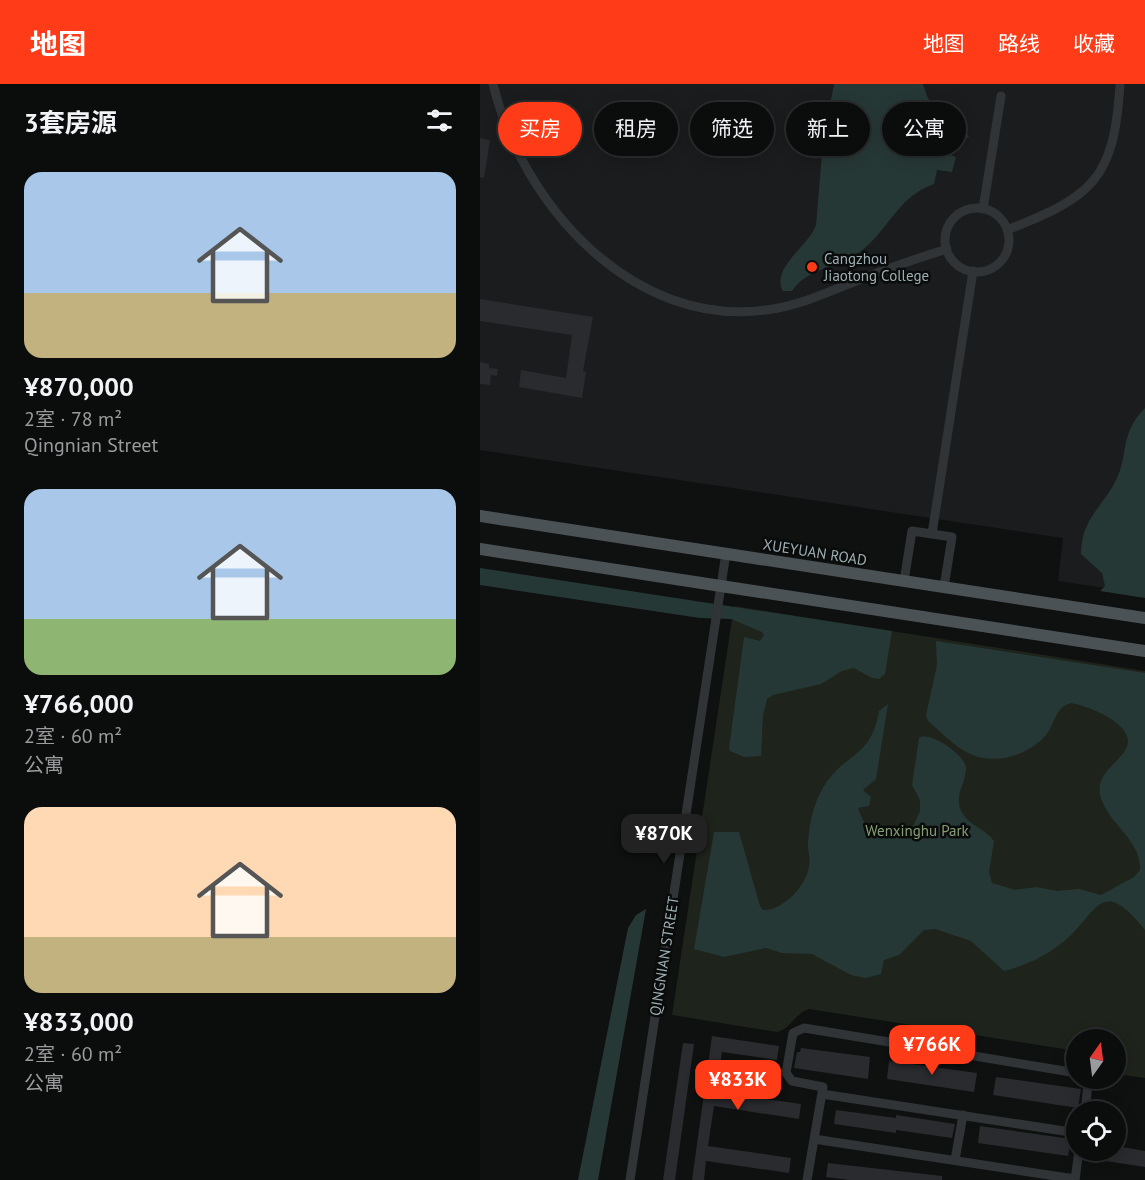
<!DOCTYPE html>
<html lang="zh">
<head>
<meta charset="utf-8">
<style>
  body { margin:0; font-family:"PT Sans","Noto Sans SC",sans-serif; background:#191a1a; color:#f1f3f6; height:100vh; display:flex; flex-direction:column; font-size:22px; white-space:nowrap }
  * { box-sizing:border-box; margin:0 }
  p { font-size:20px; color:#9a9b9d }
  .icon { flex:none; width:33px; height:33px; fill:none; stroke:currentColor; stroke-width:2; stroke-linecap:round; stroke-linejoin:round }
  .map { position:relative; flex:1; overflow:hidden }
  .panel { display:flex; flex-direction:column; background:#0b0c0c; width:480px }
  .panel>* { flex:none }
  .guide { position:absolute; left:18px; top:18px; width:556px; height:54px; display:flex; gap:12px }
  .needle { width:39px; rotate:14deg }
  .tools { position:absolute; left:586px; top:945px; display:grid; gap:12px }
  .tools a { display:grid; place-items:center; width:60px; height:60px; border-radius:50%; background:#0b0c0c; box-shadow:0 3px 15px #0003,0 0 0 2px #2b2c2d; font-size:30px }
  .price { position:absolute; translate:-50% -51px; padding:0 14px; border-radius:12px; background:#ff3b18; color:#fff; font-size:20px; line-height:39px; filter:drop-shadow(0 2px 3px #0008) }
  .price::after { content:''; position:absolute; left:50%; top:36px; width:18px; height:14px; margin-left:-9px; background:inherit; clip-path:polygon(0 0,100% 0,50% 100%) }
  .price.on { background:#222; color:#fff }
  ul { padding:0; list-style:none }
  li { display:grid; align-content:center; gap:12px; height:318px; padding:0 24px }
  li span { display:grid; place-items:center; height:186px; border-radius:18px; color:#555 }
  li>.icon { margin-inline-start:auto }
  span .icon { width:108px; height:108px; fill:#fffc; stroke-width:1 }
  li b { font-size:26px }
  h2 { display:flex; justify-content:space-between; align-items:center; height:72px; padding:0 24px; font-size:26px }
  .chip { padding:0 21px; border-radius:27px; background:#0b0c0c; box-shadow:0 3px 15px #0003,0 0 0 2px #2b2c2d; font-size:21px; line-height:54px }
  .chip.on { background:#ff3b18; color:#fff }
  header { display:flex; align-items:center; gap:36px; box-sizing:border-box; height:84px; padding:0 30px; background:#ff3b18; color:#fff }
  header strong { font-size:28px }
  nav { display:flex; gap:33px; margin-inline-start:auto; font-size:21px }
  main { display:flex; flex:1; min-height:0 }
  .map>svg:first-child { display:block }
  .built { fill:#1a1c1d }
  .green { fill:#1e231b }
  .water { fill:#263836 }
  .building { fill:#292b2e }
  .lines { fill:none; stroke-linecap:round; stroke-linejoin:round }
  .minor { stroke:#303436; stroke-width:9 }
  .major { stroke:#4b5255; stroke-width:12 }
  .poi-dot { fill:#ff3b18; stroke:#0a0b0b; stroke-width:2 }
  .labels { text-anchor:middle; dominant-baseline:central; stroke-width:5; stroke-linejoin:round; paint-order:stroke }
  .poi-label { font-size:15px; fill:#9eafb3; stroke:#0a0b0b; text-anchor:start }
  .street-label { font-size:15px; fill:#9eafb3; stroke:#0a0b0b }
  .park-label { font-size:15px; fill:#87a073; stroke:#0a0b0b }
</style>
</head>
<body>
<header>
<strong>地图</strong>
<nav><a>地图</a><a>路线</a><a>收藏</a></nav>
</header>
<main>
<section class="panel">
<h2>3套房源<svg class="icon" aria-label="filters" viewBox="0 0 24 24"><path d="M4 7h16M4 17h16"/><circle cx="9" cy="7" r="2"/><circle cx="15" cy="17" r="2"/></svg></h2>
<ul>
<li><span style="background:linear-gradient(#a9c7e8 65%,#c2b280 0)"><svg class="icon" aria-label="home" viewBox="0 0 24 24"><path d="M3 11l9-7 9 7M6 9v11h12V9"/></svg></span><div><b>¥870,000</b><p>2室 · 78 m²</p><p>Qingnian Street</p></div></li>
<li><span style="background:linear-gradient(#a9c7e8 70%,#8fb573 0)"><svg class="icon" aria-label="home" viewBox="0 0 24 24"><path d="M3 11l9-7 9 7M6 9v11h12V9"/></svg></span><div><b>¥766,000</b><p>2室 · 60 m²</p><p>公寓</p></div></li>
<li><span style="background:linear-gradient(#ffd9b3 70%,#c2b280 0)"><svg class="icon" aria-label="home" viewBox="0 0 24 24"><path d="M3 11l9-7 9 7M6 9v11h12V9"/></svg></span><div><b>¥833,000</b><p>2室 · 60 m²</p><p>公寓</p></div></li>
</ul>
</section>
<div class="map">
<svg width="665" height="1096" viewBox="0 0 665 1096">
  <rect width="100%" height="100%" fill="#0f1010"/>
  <path class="built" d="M0,0H665V510L578,497L583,454L0,366Z"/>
  <path class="green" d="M254,522L665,587V994L636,990V956H597V967L329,925C315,929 311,945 297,948L192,931Z"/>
  <path class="water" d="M354,0H443C452,30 453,16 472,25C480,30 484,44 489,53L485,55L471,52L467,70L476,73L472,88L457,86L454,100C417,113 409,146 380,168C359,184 327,184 312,207H303C290,184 330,161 336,141L343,58Z
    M665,324V514L620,507L625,502L622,489L601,470C601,437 620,425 634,400C650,372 638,351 665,324Z
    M0,484L412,547L405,590L399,595L392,594L374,584L362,587L341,600L293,611L287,615L283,631L281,672L264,673L250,667L249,664L264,553L280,557L284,551L282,548L251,535L220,534L0,501Z
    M456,557L665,589V846C619,788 617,832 582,859C565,872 545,882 524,887L491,857L455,845L444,846L419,871L404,876L401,890L385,894L371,891L332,870L302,869L286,864L244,873L214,865L234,748H259L280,822L283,826C303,827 327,801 329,782C330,776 329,770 328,764C328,743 333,720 344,702C367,666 390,676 399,627L408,620L396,695L383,706L391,713L389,722L378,724C386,749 400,757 425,752L432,745L440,727V716L432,701L439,654C450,646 486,672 486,684C486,700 472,713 483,730C490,742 506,745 514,757L509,788L512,799L535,806L557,803L577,807L599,805L621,811L654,793L660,786C661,757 633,743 623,719C611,693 633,684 644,668C663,642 608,622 591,619C575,623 575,640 566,651C545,675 507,683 481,665C469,657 459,646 448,637L446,631L457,581Z
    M166,825L118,1096H98L148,844L156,831Z"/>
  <path class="building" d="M0,54L10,56L4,94L0,93Z
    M0,215L113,233L103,287L106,288L102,314L39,303L41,286L86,294L92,251L0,237Z
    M0,278L9,280V284L18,285L17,292L11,291L10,301L0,300Z
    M232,952L299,962L297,976L242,968L236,1008L321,1020L319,1035L234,1022L228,1062L311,1074L309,1089L226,1077L224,1096H212Z
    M203,959L214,960L195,1096H183Z
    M321,964L390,973L388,995L314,984L317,968H320Z
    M409,977L497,989L494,1008L407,995Z
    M516,993L601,1005L598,1024L513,1011Z
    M356,1026L416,1034V1031L475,1040L472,1054L416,1046V1049L354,1040Z
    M500,1042L591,1055L588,1072L498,1059Z
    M636,1062L665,1067V1083L606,1074L607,1066H636Z
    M348,1079L462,1092V1096H370L346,1093Z"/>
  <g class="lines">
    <path class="minor" d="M13,0C42,120 152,244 286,226C319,222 351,207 381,195C409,184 438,174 467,165
      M465 156a32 32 0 1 1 64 0a32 32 0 1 1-64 0Z
      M503,125L521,12
      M527,146C614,112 634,95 640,0
      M452,450L493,187
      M424,497L432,447L472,453L464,503
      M342,1010L597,1049
      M605,1028L608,1000L605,994
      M334,1055L595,1095
      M475,1076L483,1031
      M150,1096L246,469
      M327,1096L343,1003L312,997L306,989L313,949L324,944L597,989
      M595,1096L599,1066"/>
    <path class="major" d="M0,432L665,534
      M0,465L665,567"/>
  </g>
  <circle class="poi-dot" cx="332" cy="183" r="6"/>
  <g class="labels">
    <g class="poi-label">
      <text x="344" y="174">Cangzhou<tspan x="344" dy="17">Jiaotong College</tspan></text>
    </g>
    <g class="street-label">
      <text transform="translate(335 468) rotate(9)">XUEYUAN ROAD</text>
      <text transform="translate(184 872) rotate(-81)">QINGNIAN STREET</text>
    </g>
    <g class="park-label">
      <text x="437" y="746">Wenxinghu Park</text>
    </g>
  </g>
</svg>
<div class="tools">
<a><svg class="needle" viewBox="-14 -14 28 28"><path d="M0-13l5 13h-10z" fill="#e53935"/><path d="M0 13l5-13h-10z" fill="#9a9b9d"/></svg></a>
<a><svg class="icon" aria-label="locate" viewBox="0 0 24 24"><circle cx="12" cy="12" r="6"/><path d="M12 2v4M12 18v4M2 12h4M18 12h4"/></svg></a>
</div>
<b class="price on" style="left:184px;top:781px">¥870K</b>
<b class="price" style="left:452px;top:992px">¥766K</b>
<b class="price" style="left:258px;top:1027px">¥833K</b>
<div class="guide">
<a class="chip on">买房</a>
<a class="chip">租房</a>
<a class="chip">筛选</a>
<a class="chip">新上</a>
<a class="chip">公寓</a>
</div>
</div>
</main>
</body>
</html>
